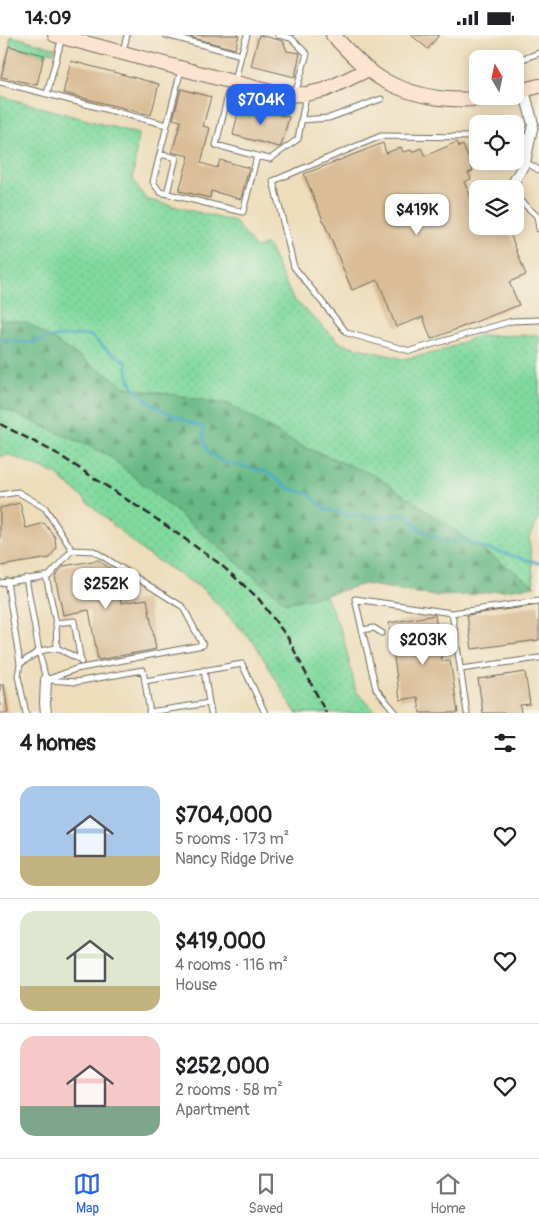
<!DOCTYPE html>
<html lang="en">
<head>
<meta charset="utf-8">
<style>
  body { margin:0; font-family:Pangolin,sans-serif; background:#f2f2f2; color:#202124; height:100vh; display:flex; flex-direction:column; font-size:19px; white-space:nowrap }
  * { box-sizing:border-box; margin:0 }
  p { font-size:16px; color:#757577 }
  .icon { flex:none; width:28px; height:28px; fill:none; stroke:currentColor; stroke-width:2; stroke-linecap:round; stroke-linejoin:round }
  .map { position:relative; height:678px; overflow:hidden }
  .drawer { display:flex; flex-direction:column; background:#fff; flex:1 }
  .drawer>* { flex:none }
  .needle { width:32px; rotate:351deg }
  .controls { position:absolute; left:469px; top:15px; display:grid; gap:10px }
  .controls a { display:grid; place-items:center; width:55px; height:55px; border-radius:10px; background:#fff; box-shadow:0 2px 12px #0003; font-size:25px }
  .price { position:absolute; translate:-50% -42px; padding:0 11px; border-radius:10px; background:#fff; color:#222; font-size:16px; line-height:32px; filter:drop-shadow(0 1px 2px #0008) }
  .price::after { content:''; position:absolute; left:50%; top:30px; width:15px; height:11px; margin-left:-8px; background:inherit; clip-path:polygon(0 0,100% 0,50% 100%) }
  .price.on { background:#2563eb; color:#fff }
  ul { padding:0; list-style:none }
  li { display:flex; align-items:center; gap:15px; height:125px; padding:0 20px }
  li+li { border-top:1px solid #e0e0e0 }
  li span { display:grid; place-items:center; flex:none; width:140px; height:100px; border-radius:15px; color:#555 }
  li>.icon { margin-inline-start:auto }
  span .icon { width:60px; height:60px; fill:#fffc; stroke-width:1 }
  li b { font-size:21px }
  h2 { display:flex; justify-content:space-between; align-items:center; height:60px; padding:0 20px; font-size:21px }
  .status { display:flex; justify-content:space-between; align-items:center; height:35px; padding:0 25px; background:#fff; direction:ltr }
  .status svg { height:14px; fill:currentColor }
  .tab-bar { display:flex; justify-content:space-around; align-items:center; height:70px; border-top:1px solid #e0e0e0; background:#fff; font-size:14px; color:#757577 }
  .tab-bar a { display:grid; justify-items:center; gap:2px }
  .tab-bar .on { color:#2563eb }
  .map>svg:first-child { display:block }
  .grass { fill:url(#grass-dots); stroke:#568264 }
  .forest { fill:url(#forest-firs); stroke:#4a7258 }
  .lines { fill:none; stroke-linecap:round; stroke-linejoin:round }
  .stream { stroke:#40a9c0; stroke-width:2.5 }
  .building { fill:#dabd97 }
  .lane-casing { stroke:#6f695d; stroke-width:7 }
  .street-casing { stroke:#6f695d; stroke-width:12 }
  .secondary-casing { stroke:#6f695d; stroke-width:16 }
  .lane { stroke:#fff; stroke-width:5 }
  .street { stroke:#fff; stroke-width:10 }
  .secondary { stroke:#fde4d0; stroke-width:14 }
  .rail { stroke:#2b2b2b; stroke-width:2.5; stroke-dasharray:8 4; stroke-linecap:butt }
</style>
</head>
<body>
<div class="status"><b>14:09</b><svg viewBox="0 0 49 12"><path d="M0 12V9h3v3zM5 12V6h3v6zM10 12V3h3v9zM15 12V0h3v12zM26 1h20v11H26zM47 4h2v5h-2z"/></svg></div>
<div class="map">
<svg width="539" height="678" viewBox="0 0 539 678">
  <defs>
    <pattern id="grass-dots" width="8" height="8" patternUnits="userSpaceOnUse" patternTransform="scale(1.25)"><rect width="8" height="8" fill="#80d99e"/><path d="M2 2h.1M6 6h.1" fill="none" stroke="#6fba88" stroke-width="1.8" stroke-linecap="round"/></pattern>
    <pattern id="forest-firs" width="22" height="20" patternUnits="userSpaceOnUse" patternTransform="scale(1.25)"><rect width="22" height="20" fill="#68b985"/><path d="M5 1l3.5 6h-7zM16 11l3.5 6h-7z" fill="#56976d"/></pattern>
  </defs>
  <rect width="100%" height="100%" fill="#f7f3e8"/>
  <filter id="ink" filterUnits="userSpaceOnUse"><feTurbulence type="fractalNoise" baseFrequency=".02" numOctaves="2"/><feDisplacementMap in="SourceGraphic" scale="10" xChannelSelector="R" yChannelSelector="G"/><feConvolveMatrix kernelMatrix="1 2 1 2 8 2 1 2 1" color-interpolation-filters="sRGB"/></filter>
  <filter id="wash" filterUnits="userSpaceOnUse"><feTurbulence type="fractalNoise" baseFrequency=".0096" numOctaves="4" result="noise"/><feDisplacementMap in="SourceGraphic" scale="20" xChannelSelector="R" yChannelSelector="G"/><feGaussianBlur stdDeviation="1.12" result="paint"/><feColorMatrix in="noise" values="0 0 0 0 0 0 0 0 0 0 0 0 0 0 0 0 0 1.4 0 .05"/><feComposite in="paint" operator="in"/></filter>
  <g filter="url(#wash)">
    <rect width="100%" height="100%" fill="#edddbb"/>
    <path class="grass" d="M11,1L55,13L54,18L48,16L47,20H44L9,11Z
      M0,61L138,99L133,145L146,164L235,187L256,213L267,209L293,264L342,309L403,324L438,317L478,301L539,300V484L529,502L534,548L469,557L365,548L325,558L343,601L356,656L376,678H296L255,609L204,555L144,517L56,439L9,420L0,422Z"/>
    <path class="forest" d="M0,284L26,287L126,352L228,369L297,409L376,441L535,551L467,560L434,561L364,549L333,558L286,568L108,420L0,372Z"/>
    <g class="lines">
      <path class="stream" d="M0,304L29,308L61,301L90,300L105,313L126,327C127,332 127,341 130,346C145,372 178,382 204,393L203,403L208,417L223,427L268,437L288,453L309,459L325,474L351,481L379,483L405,479L422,495L444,508L463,504L481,512L539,528"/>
    </g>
    <g id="blocks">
      <path class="building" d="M190,0H239L235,14L190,2Z
        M259,0L283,6L287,16L300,18L295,42L251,31Z
        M411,0H439L428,14Z
        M9,11L44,20L37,50L1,42Z
        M71,26L159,49L151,80L63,58Z
        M181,54L211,62L203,91L210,93L201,128L217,133L220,125L249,133L241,164L211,156L210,163L179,156L189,121L172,117L181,86L173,84Z
        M240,70L289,82L281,111L279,112L233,100Z
        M457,107L459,112L463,110L473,136L468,138L471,144L464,147L478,178V191H496L498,197L508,193L526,240L509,247L519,270L431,304L423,282L396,292L378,245L352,255L304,139L383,108L386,118L401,112L403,117L411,115L412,117L421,113L425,121Z
        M20,468L26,493L44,488L55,502L56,513L50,523L0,531V473Z
        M98,525L115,537L121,568L147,564L156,614L98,625L89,575L63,580L55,541L64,531Z
        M539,570V605L472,614L467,580Z
        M435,580L442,626L450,625L458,678H420L418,662L400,665L389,588Z
        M525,637L530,669L520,670L521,678H483L478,644Z
        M0,650H4L8,678H0Z"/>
    </g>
  </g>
  <g filter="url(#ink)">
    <use href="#blocks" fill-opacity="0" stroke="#6f695d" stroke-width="1"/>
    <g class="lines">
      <g class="lane-casing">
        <path id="lane" d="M166,0L241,20L235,46
          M278,0L291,3L307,19L295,59
          M62,2L47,59L167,90L181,35
          M123,16L127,0
          M241,20L247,0
          M515,27L539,18
          M515,32L524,55
          M0,47L47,59
          M301,85L329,83L381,64
          M167,90L153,147L160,157L243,177L257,121L216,110L231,47
          M478,102L381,101L273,146L294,232L347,298L410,316L512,286L539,285
          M515,114L528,118
          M160,119L176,123L167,158
          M257,121L270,124L298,104L306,60
          M525,127L539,135
          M515,161L537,181L539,194
          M0,460L18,457L45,473L72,515L94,516L183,572L203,610L76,634L46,645
          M46,541L56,588L74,586L81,627
          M26,543L39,616L57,613L81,625
          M7,546L20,629
          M0,548L49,541L72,515
          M452,578L539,566
          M56,588L57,613
          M362,595L374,593L382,598
          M461,634L539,623
          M49,645L76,647L143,635L150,678
          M145,646L242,629L265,678
          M209,668L211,678
          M149,677L209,668L204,635
          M26,678L18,641L20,629L39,616L46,645
          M396,678L376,654L355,564L452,578L467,678"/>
      </g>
      <g class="street-casing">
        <path id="street" d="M510,154L525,127L533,89L524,55
          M46,645L45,668L46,678"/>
      </g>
      <g class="secondary-casing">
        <path id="secondary" d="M55,0L282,60L306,59L325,55L369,34
          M333,0C348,16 365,35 385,46C417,63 458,69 494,61
          M515,57L539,51"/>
      </g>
      <use href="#lane" class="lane"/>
      <use href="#street" class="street"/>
      <use href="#secondary" class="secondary"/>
      <path class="rail" d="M0,389L56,418L161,487L220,529L258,563L288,603L326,678"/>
    </g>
  </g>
</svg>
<div class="controls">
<a><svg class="needle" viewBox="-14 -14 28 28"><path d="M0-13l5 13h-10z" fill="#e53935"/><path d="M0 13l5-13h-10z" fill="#757577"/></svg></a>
<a><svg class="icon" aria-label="locate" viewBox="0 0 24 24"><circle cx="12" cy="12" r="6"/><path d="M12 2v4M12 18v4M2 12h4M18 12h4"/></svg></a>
<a><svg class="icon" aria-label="layers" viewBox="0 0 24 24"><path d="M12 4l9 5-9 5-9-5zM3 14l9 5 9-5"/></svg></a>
</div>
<b class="price on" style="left:261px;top:91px">$704K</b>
<b class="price" style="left:417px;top:201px">$419K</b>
<b class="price" style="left:106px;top:575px">$252K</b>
<b class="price" style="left:423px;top:631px">$203K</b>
</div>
<section class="drawer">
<h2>4 homes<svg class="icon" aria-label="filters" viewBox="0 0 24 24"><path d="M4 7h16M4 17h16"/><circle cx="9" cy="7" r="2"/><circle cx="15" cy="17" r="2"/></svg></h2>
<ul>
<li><span style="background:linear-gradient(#a9c7e8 70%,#c2b280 0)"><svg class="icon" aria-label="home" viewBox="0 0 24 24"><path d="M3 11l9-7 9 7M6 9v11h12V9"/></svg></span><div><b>$704,000</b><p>5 rooms · 173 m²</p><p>Nancy Ridge Drive</p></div><svg class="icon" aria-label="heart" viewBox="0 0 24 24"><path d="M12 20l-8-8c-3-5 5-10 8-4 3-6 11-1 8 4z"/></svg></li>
<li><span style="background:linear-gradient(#dfe7d0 75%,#c2b280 0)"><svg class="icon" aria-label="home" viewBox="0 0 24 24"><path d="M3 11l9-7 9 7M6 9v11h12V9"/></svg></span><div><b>$419,000</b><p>4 rooms · 116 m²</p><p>House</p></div><svg class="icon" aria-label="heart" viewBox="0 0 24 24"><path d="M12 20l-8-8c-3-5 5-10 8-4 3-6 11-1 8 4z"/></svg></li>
<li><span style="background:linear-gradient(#f6c9c9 70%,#7fa58c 0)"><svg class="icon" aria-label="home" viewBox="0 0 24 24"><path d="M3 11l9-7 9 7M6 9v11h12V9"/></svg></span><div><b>$252,000</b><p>2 rooms · 58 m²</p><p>Apartment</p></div><svg class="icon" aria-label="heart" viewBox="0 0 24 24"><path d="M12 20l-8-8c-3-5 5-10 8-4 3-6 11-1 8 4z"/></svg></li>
</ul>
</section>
<nav class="tab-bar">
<a class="on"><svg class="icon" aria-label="map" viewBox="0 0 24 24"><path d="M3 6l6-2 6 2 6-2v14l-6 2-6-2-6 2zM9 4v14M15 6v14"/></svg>Map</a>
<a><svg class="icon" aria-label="saved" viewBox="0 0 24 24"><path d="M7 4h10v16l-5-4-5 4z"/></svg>Saved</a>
<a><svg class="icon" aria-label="home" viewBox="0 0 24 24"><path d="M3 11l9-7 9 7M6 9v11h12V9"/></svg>Home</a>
</nav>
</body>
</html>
